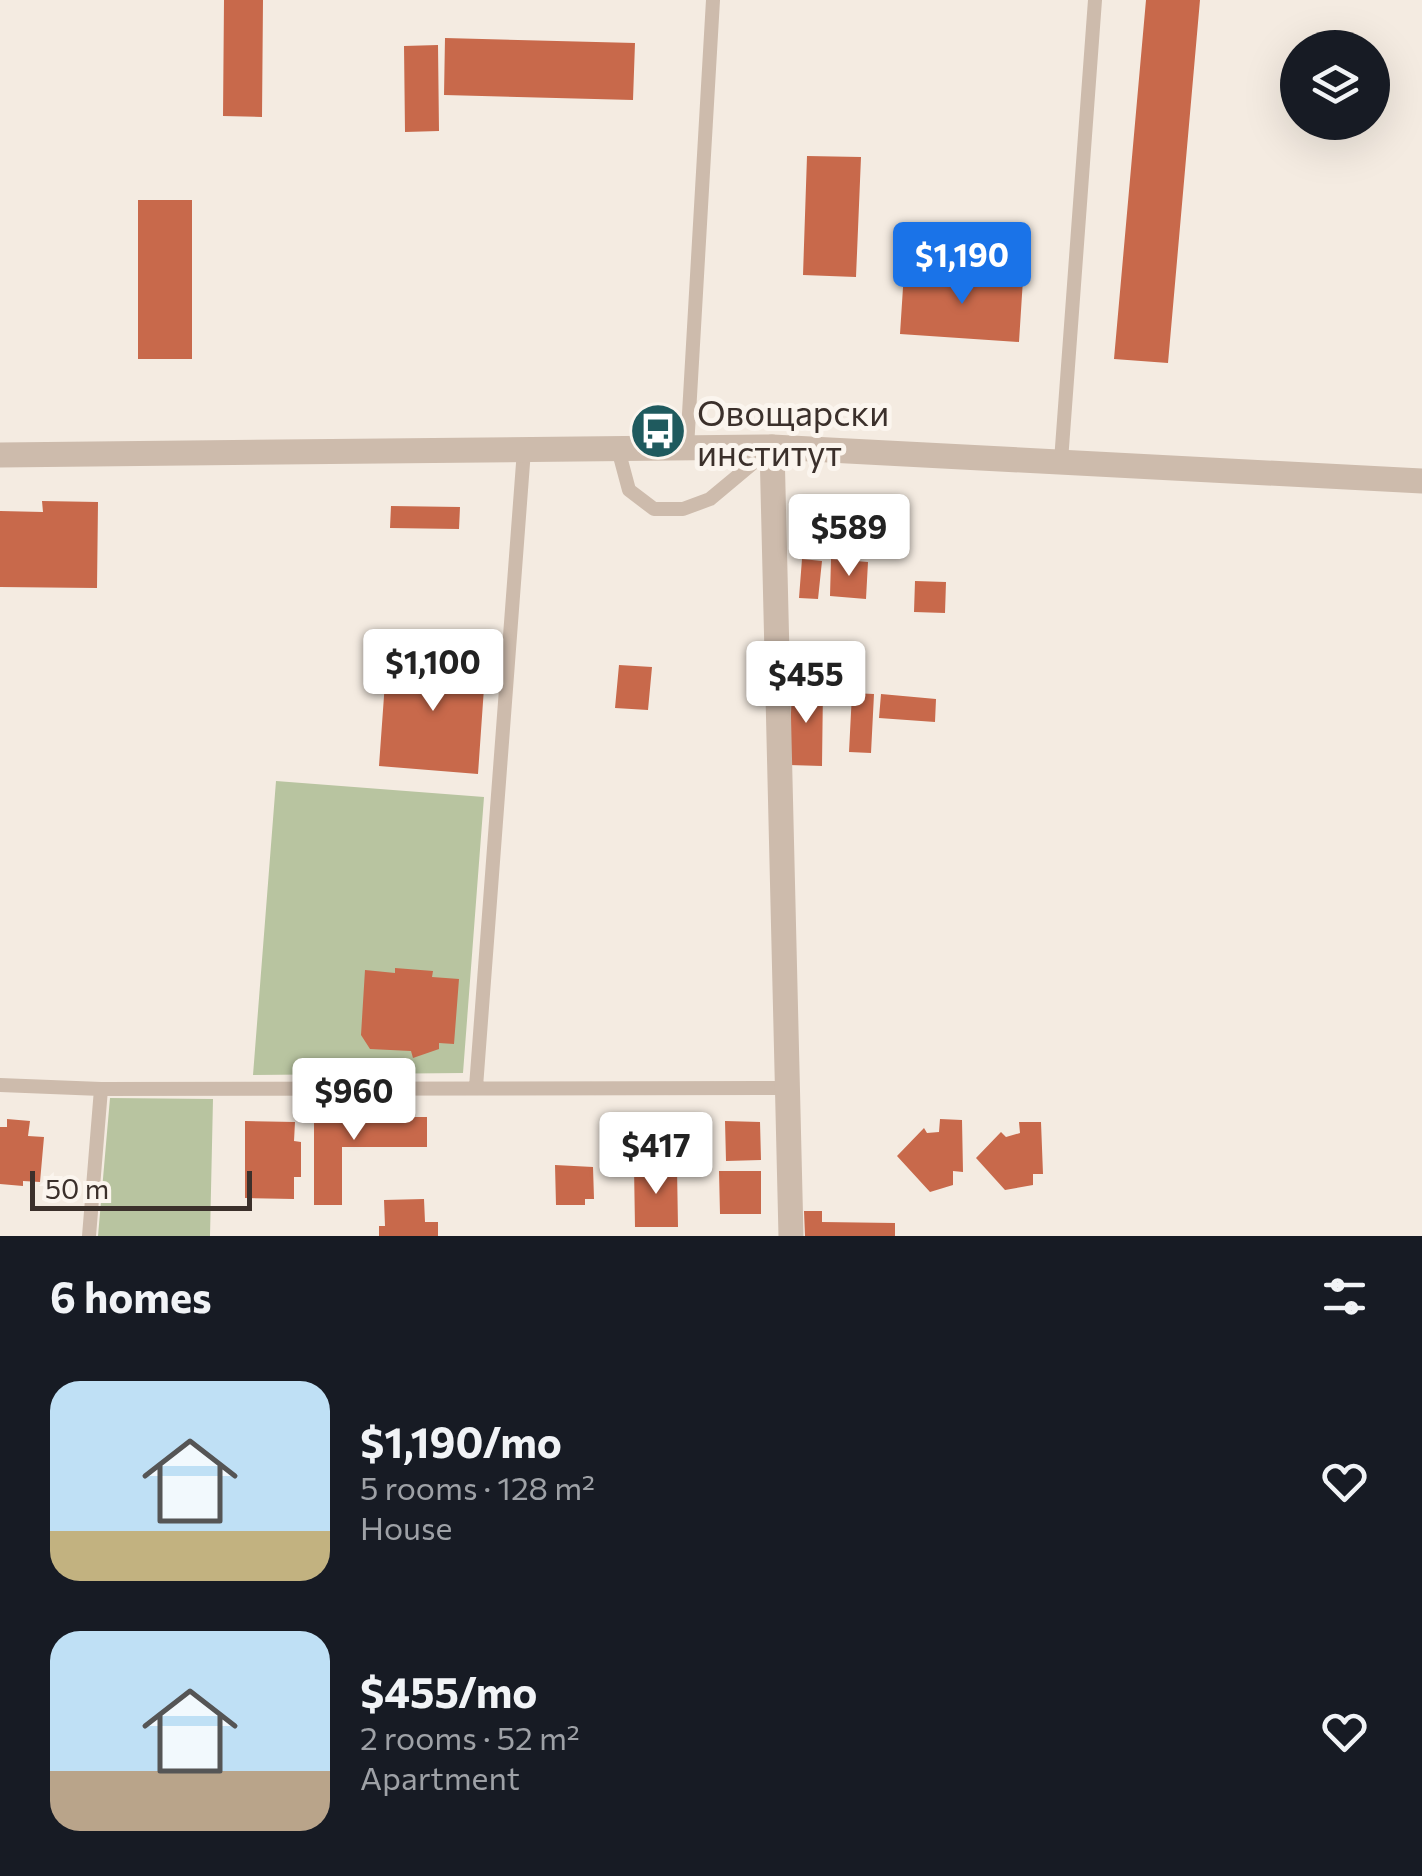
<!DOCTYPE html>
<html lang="en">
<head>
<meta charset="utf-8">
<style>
  body { margin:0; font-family:Commissioner,sans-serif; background:#242831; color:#f1f3f6; height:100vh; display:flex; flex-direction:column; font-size:38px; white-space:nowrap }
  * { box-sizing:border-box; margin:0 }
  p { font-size:32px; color:#9ea1a6 }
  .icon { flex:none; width:55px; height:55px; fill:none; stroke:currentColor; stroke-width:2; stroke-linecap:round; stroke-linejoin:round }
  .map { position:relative; height:1236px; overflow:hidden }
  .sheet { display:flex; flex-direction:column; background:#171b24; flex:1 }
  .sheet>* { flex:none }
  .tools { position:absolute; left:1280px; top:30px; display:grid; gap:20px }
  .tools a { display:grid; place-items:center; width:110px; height:110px; border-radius:50%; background:#171b24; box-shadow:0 10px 40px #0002; font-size:50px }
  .scale { position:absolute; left:30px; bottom:25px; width:222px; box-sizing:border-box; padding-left:10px; border:5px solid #3b302b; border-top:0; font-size:28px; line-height:35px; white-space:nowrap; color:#3b302b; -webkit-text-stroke:8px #fbf5ee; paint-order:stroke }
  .price { position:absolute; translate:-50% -85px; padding:0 22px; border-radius:10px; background:#fff; color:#222; font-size:32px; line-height:65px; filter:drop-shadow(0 2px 5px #0008) }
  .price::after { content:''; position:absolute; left:50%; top:60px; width:30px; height:22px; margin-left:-15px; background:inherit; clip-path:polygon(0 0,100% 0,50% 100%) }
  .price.current { background:#1a73e8; color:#fff }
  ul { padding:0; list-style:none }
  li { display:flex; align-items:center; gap:30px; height:250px; padding:0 50px }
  li span { display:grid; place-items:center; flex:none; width:280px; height:200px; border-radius:30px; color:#555 }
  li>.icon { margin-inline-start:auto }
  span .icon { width:120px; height:120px; fill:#fffc; stroke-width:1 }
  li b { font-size:42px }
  h2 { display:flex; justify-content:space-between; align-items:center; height:120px; padding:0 50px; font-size:42px }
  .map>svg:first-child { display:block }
  .green { fill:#b8c4a0 }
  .building { fill:#c8694b }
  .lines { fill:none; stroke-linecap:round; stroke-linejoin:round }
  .service { stroke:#cdbbac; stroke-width:14 }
  .minor { stroke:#cdbbac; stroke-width:25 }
  .tertiary { stroke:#cdbbac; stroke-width:25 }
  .labels { text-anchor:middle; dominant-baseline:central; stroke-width:10; stroke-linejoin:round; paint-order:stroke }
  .poi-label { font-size:35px; fill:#3b302b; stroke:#fbf5ee; text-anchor:start }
</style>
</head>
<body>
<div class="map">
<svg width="1422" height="1236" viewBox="0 0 1422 1236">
  <rect width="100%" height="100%" fill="#f4ebe1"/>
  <path class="green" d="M276,781L484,797L463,1073L253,1075Z
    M110,1098L213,1099L210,1236H98Z"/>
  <path class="building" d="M224,0H263L262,117L223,116Z
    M1146,0H1200L1168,363L1114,359Z
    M445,38L635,43L633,100L444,95Z
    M438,45L439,131L405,132L404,46Z
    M807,156L861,157L856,277L803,275Z
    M138,200H192V359H138Z
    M904,272L1023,279L1019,342L900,334Z
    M42,501L98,502L97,588L0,587V511L43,512Z
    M391,506L460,507L459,529L390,528Z
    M802,559L822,561L818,599L799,598Z
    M831,559L868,562L866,599L830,596Z
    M915,581L946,582L945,613L914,612Z
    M387,654L446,660V655L486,659L478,774L379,766Z
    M619,665L652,667L648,710L615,708Z
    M792,686L823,687L822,766L789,765Z
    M852,693L874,694L871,753L849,752Z
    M881,694L936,699L935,722L879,718Z
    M395,968L433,971L432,977L459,979L454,1044L439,1043V1049L413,1058L411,1051L370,1049L361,1035L365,970L395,973Z
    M314,1100H339V1117H427V1147H342V1205H314Z
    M7,1119L30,1121L28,1136L44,1137L40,1182L23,1181V1186L0,1184V1127H7Z
    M940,1119L962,1120L963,1172L953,1171V1185L930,1192L897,1156L924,1128L927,1133L939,1132Z
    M245,1121L295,1122L294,1141L301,1142V1177H294V1199L245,1198Z
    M725,1121L760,1122L761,1160L726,1161Z
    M1019,1122H1041L1043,1174H1033V1185L1005,1190L976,1158L1001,1132L1006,1137L1020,1133Z
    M555,1165L593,1167L594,1199H585V1205H556Z
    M634,1167L677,1168L678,1227H635Z
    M719,1171H761V1214H720Z
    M424,1199L425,1222H438V1236H379V1226H385L384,1200Z
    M804,1211H822V1222L895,1223V1236H805Z"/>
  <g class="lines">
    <path class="service" d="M687,448L713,0
      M618,449L629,490L654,509H683L710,499L770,449
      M1061,461L1095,0
      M0,1085L101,1089L789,1088
      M476,1087L524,450
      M89,1236L101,1089"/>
    <path class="minor" d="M772,447L791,1236"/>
    <path class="tertiary" d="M0,455L772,447L1422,481"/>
  </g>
  <defs>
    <g id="bus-disc" transform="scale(2.875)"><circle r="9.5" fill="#1f5a5e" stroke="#fbf5ee"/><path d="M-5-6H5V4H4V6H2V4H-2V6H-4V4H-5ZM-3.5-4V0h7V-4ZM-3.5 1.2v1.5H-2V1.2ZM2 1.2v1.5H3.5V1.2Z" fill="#fff"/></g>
  </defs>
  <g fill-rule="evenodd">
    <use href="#bus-disc" x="658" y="431"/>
  </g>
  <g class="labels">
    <g class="poi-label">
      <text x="697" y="411">Овощарски<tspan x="697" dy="40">институт</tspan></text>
    </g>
  </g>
</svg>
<div class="tools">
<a><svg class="icon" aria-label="layers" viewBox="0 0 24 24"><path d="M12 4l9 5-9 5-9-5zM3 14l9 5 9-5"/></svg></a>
</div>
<div class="scale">50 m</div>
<b class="price current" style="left:962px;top:307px">$1,190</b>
<b class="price" style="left:849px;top:579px">$589</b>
<b class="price" style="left:433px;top:714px">$1,100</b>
<b class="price" style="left:806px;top:726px">$455</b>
<b class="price" style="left:354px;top:1143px">$960</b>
<b class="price" style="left:656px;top:1197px">$417</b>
</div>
<section class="sheet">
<h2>6 homes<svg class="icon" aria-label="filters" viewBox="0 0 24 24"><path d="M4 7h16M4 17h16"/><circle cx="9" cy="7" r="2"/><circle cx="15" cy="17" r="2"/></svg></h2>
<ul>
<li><span style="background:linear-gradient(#bfe0f5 75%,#c2b280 0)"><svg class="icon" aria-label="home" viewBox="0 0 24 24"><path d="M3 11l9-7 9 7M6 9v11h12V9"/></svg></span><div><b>$1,190/mo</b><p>5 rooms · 128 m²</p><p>House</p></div><svg class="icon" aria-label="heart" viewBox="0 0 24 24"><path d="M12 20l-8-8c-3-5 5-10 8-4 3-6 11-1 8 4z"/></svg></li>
<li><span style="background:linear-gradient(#bfe0f5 70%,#b9a48a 0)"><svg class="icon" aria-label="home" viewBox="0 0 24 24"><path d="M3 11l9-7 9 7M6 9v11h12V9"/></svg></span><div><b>$455/mo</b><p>2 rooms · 52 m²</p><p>Apartment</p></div><svg class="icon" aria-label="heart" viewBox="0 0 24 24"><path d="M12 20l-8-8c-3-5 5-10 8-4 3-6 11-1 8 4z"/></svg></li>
</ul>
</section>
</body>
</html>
